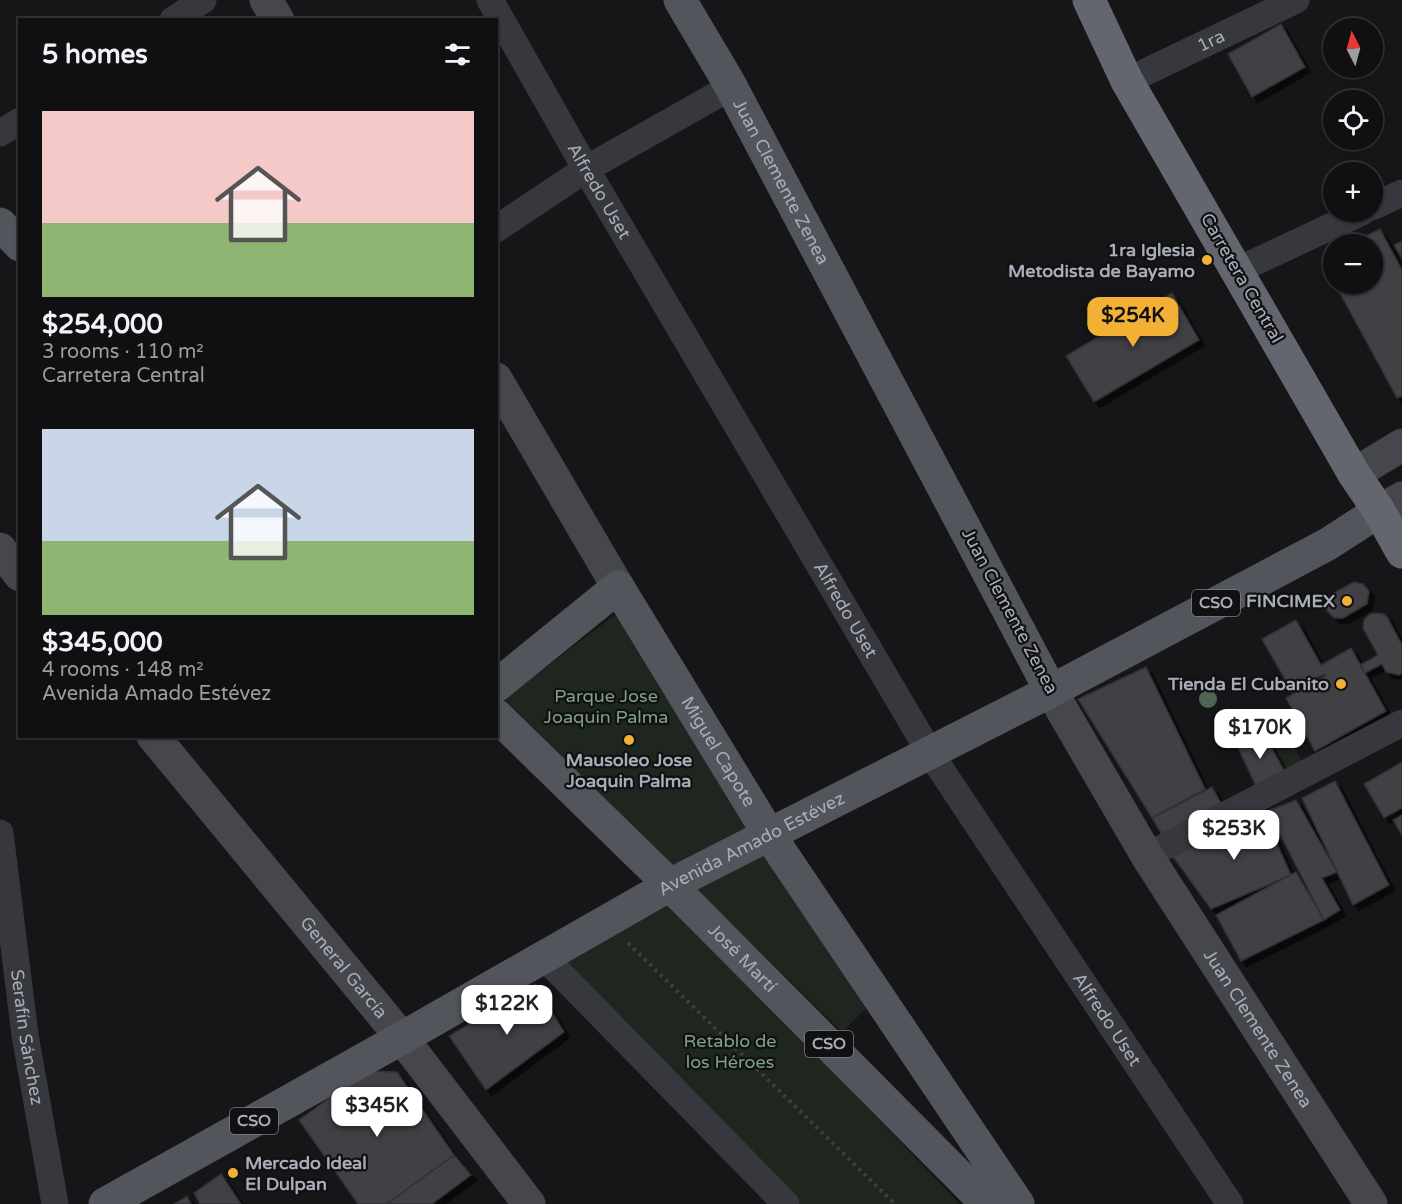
<!DOCTYPE html>
<html lang="en">
<head>
<meta charset="utf-8">
<style>
  body { margin:0; font-family:"Varela Round",sans-serif; background:#1e1e20; color:#f1f3f6; height:100vh; display:flex; flex-direction:column; font-size:22px; white-space:nowrap }
  * { box-sizing:border-box; margin:0 }
  p { font-size:20px; color:#9c9d9f }
  .icon { flex:none; width:33px; height:33px; fill:none; stroke:currentColor; stroke-width:2; stroke-linecap:round; stroke-linejoin:round }
  .map { position:relative; flex:1; overflow:hidden }
  .panel { position:absolute; left:18px; top:18px; width:480px; height:720px; display:flex; flex-direction:column; background:#101012; border-radius:0px; box-shadow:0 2px 4px #0004,0 0 0 2px #303032 }
  .panel>* { flex:none }
  .needle { width:39px; rotate:354deg }
  .tools { position:absolute; left:1323px; top:18px; display:grid; gap:12px }
  .tools a { display:grid; place-items:center; width:60px; height:60px; border-radius:50%; background:#101012; box-shadow:0 2px 4px #0004,0 0 0 2px #303032; font-size:30px }
  .price { position:absolute; translate:-50% -51px; padding:0 14px; border-radius:12px; background:#fff; color:#222; font-size:20px; line-height:39px; filter:drop-shadow(0 2px 3px #0008) }
  .price::after { content:''; position:absolute; left:50%; top:36px; width:18px; height:14px; margin-left:-9px; background:inherit; clip-path:polygon(0 0,100% 0,50% 100%) }
  .price.on { background:#f2b134; color:#111 }
  ul { padding:0; list-style:none }
  li { display:grid; align-content:center; gap:12px; height:318px; padding:0 24px }
  li span { display:grid; place-items:center; height:186px; border-radius:0px; color:#555 }
  li>.icon { margin-inline-start:auto }
  span .icon { width:108px; height:108px; fill:#fffc; stroke-width:1 }
  li b { font-size:26px }
  h2 { display:flex; justify-content:space-between; align-items:center; height:72px; padding:0 24px; font-size:26px }
  .map>svg:first-child { display:block }
  .green { fill:#1e261f }
  .building { fill:#404145; stroke:#303034; stroke-width:1.5; filter:url(#shadow) }
  .lines { fill:none; stroke-linecap:round; stroke-linejoin:round }
  .path { stroke:#3d3f44; stroke-width:4; stroke-dasharray:3 4.5; stroke-linecap:butt }
  .street { stroke:#37383d; stroke-width:27 }
  .secondary { stroke:#45474d; stroke-width:33 }
  .primary { stroke:#53555c; stroke-width:33 }
  .highway { stroke:#63666e; stroke-width:33 }
  .tree { fill:#506452 }
  .poi-dot { fill:#f2b134; stroke:#111113; stroke-width:2 }
  .labels { text-anchor:middle; dominant-baseline:central; stroke-width:4.5; stroke-linejoin:round; paint-order:stroke }
  .shield { fill:#111113; stroke:#7b7e86; stroke-width:1.5 }
  .shield-label { font-size:16px; font-weight:bold; fill:#a8adb8 }
  .street-label { font-size:18px; fill:#a8adb8; stroke:#111113 }
  .poi-label { font-size:18px; font-weight:bold; fill:#a8adb8; stroke:#111113; text-anchor:end }
  .park-label { font-size:18px; fill:#7fa381; stroke:#111113 }
</style>
</head>
<body>
<div class="map">
<svg width="1402" height="1204" viewBox="0 0 1402 1204">
  <defs>
    <filter id="shadow"><feDropShadow dx="5.5" dy="5.5" stdDeviation="0" flood-color="#0009"/></filter>
  </defs>
  <rect width="100%" height="100%" fill="#161618"/>
  <path class="green" d="M624,608L866,1009L842,1032L504,699Z
    M1278,718L1305,767L1286,774L1260,727Z
    M671,904L960,1204H795L561,964Z"/>
  <path class="building" d="M1281,24L1305,67L1252,97L1228,54Z
    M1380,229L1402,270V396L1397,398L1335,284H1372V244H1350Z
    M1402,241V258L1394,245Z
    M1334,253V280L1322,259Z
    M1172,293L1199,340L1094,402L1066,356Z
    M1354,582L1363,584L1369,591L1367,604L1343,618H1334L1327,611V599L1330,595Z
    M1375,613L1384,614L1387,617L1402,645V673L1399,675L1386,672L1382,664L1365,673L1360,665L1378,655L1363,628L1364,620L1370,614Z
    M1296,620L1321,665L1351,648L1386,711L1315,751L1286,698L1325,676L1324,674L1292,692L1262,639Z
    M1146,667L1205,789L1152,818L1078,699Z
    M1260,727L1286,774L1261,797L1233,737Z
    M1402,762V808L1384,818L1364,784Z
    M1335,781L1389,885L1353,905L1302,798Z
    M1212,787L1223,807L1165,840L1152,818Z
    M1296,800L1337,872L1322,878L1340,910L1324,920L1268,811Z
    M1262,810L1291,875L1211,909L1171,854Z
    M1402,815V835L1393,820Z
    M1296,872L1324,920L1241,961L1216,915Z
    M535,984L564,1032L486,1090L449,1036Z
    M367,1071L397,1072L454,1155L387,1204H358L299,1120Z
    M454,1155L471,1175L432,1204H387Z
    M221,1174L241,1204H200L194,1193Z
    M187,1196L191,1204H174Z"/>
  <g class="lines">
    <path class="path" d="M628,943L895,1204"/>
    <g class="street">
      <path id="s1" d="M490,0L586,169L930,753L1230,1204"/>
      <path d="M173,20L203,0"/>
      <path id="s2" d="M1127,81L1296,0"/>
      <path d="M0,133L20,121"/>
      <path d="M1372,207L1402,193"/>
      <path d="M496,229L586,169L731,87"/>
      <path d="M1238,270L1362,212"/>
      <path id="s3" d="M0,833L25,1035L55,1204"/>
      <path d="M1147,856L1402,723"/>
      <path d="M543,956L786,1204"/>
    </g>
    <g class="secondary">
      <path d="M266,0L278,20"/>
      <path d="M496,379L618,587"/>
      <path d="M1354,474L1402,445"/>
      <path d="M1379,511L1402,498"/>
      <path d="M0,549L20,575"/>
      <path id="s4" d="M1051,691L1147,856L1371,1204"/>
      <path id="s5" d="M153,736L402,1038L529,1204"/>
    </g>
    <g class="primary">
      <path id="s6" d="M680,0L728,81L1051,691"/>
      <path d="M0,224L20,245"/>
      <path id="s7" d="M496,686L618,587L770,836L1018,1204"/>
      <path id="s8" d="M496,715L670,885L987,1204"/>
      <path id="s9" d="M105,1204L402,1038L670,885L1051,691L1328,544L1379,511"/>
    </g>
    <path class="highway" d="M1089,0L1127,81L1354,474L1379,511L1402,552"/>
  </g>
  <circle class="tree" cx="1208" cy="699" r="9"/>
  <g class="poi-dot">
    <circle cx="1207" cy="260" r="6"/>
    <circle cx="1347" cy="601" r="6"/>
    <circle cx="1341" cy="684" r="6"/>
    <circle cx="629" cy="740" r="6"/>
    <circle cx="233" cy="1173" r="6"/>
  </g>
  <g class="labels">
    <g class="shield">
      <rect x="1192" y="590" width="48" height="26" rx="4.5"/>
      <rect x="805" y="1031" width="48" height="26" rx="4.5"/>
      <rect x="230" y="1108" width="48" height="26" rx="4.5"/>
    </g>
    <g class="shield-label">
      <text x="1216" y="603">CSO</text>
      <text x="829" y="1044">CSO</text>
      <text x="254" y="1121">CSO</text>
    </g>
    <g class="street-label">
      <text stroke="none"><textPath href="#s2" startOffset="93">1ra</textPath></text>
      <text stroke="none"><textPath href="#s6" startOffset="208">Juan Clemente Zenea</textPath></text>
      <text stroke="none"><textPath href="#s1" startOffset="220">Alfredo Uset</textPath></text>
      <text transform="translate(1242 278) rotate(60)">Carretera Central</text>
      <text stroke="none"><textPath href="#s1" startOffset="706">Alfredo Uset</textPath></text>
      <text transform="translate(1010 611) rotate(62)">Juan Clemente Zenea</text>
      <text stroke="none"><textPath href="#s7" startOffset="350">Miguel Capote</textPath></text>
      <text stroke="none"><textPath href="#s9" startOffset="740">Avenida Amado Estévez</textPath></text>
      <text stroke="none"><textPath href="#s8" startOffset="346">José Martí</textPath></text>
      <text stroke="none"><textPath href="#s5" startOffset="300">General García</textPath></text>
      <text stroke="none"><textPath href="#s1" startOffset="1192">Alfredo Uset</textPath></text>
      <text stroke="none"><textPath href="#s4" startOffset="396">Juan Clemente Zenea</textPath></text>
      <text stroke="none"><textPath href="#s3" startOffset="206">Serafín Sánchez</textPath></text>
    </g>
    <g class="poi-label">
      <text x="1195" y="250">1ra Iglesia<tspan x="1195" dy="21">Metodista de Bayamo</tspan></text>
      <text x="1335" y="601">FINCIMEX</text>
      <text x="1329" y="684">Tienda El Cubanito</text>
      <text x="629" y="760" text-anchor="middle">Mausoleo Jose<tspan x="629" dy="21">Joaquin Palma</tspan></text>
      <text x="245" y="1163" text-anchor="start">Mercado Ideal<tspan x="245" dy="21">El Dulpan</tspan></text>
    </g>
    <g class="park-label">
      <text x="606" y="696">Parque Jose<tspan x="606" dy="21">Joaquin Palma</tspan></text>
      <text x="730" y="1041">Retablo de<tspan x="730" dy="21">los Héroes</tspan></text>
    </g>
  </g>
</svg>
<div class="tools">
<a><svg class="needle" viewBox="-14 -14 28 28"><path d="M0-13l5 13h-10z" fill="#e53935"/><path d="M0 13l5-13h-10z" fill="#9c9d9f"/></svg></a>
<a><svg class="icon" aria-label="locate" viewBox="0 0 24 24"><circle cx="12" cy="12" r="6"/><path d="M12 2v4M12 18v4M2 12h4M18 12h4"/></svg></a>
<a>+</a>
<a>−</a>
</div>
<b class="price on" style="left:1133px;top:348px">$254K</b>
<b class="price" style="left:1260px;top:760px">$170K</b>
<b class="price" style="left:1234px;top:861px">$253K</b>
<b class="price" style="left:507px;top:1036px">$122K</b>
<b class="price" style="left:377px;top:1138px">$345K</b>
<section class="panel">
<h2>5 homes<svg class="icon" aria-label="filters" viewBox="0 0 24 24"><path d="M4 7h16M4 17h16"/><circle cx="9" cy="7" r="2"/><circle cx="15" cy="17" r="2"/></svg></h2>
<ul>
<li><span style="background:linear-gradient(#f6c9c9 60%,#8fb573 0)"><svg class="icon" aria-label="home" viewBox="0 0 24 24"><path d="M3 11l9-7 9 7M6 9v11h12V9"/></svg></span><div><b>$254,000</b><p>3 rooms · 110 m²</p><p>Carretera Central</p></div></li>
<li><span style="background:linear-gradient(#c9d6e8 60%,#8fb573 0)"><svg class="icon" aria-label="home" viewBox="0 0 24 24"><path d="M3 11l9-7 9 7M6 9v11h12V9"/></svg></span><div><b>$345,000</b><p>4 rooms · 148 m²</p><p>Avenida Amado Estévez</p></div></li>
</ul>
</section>
</div>
</body>
</html>
